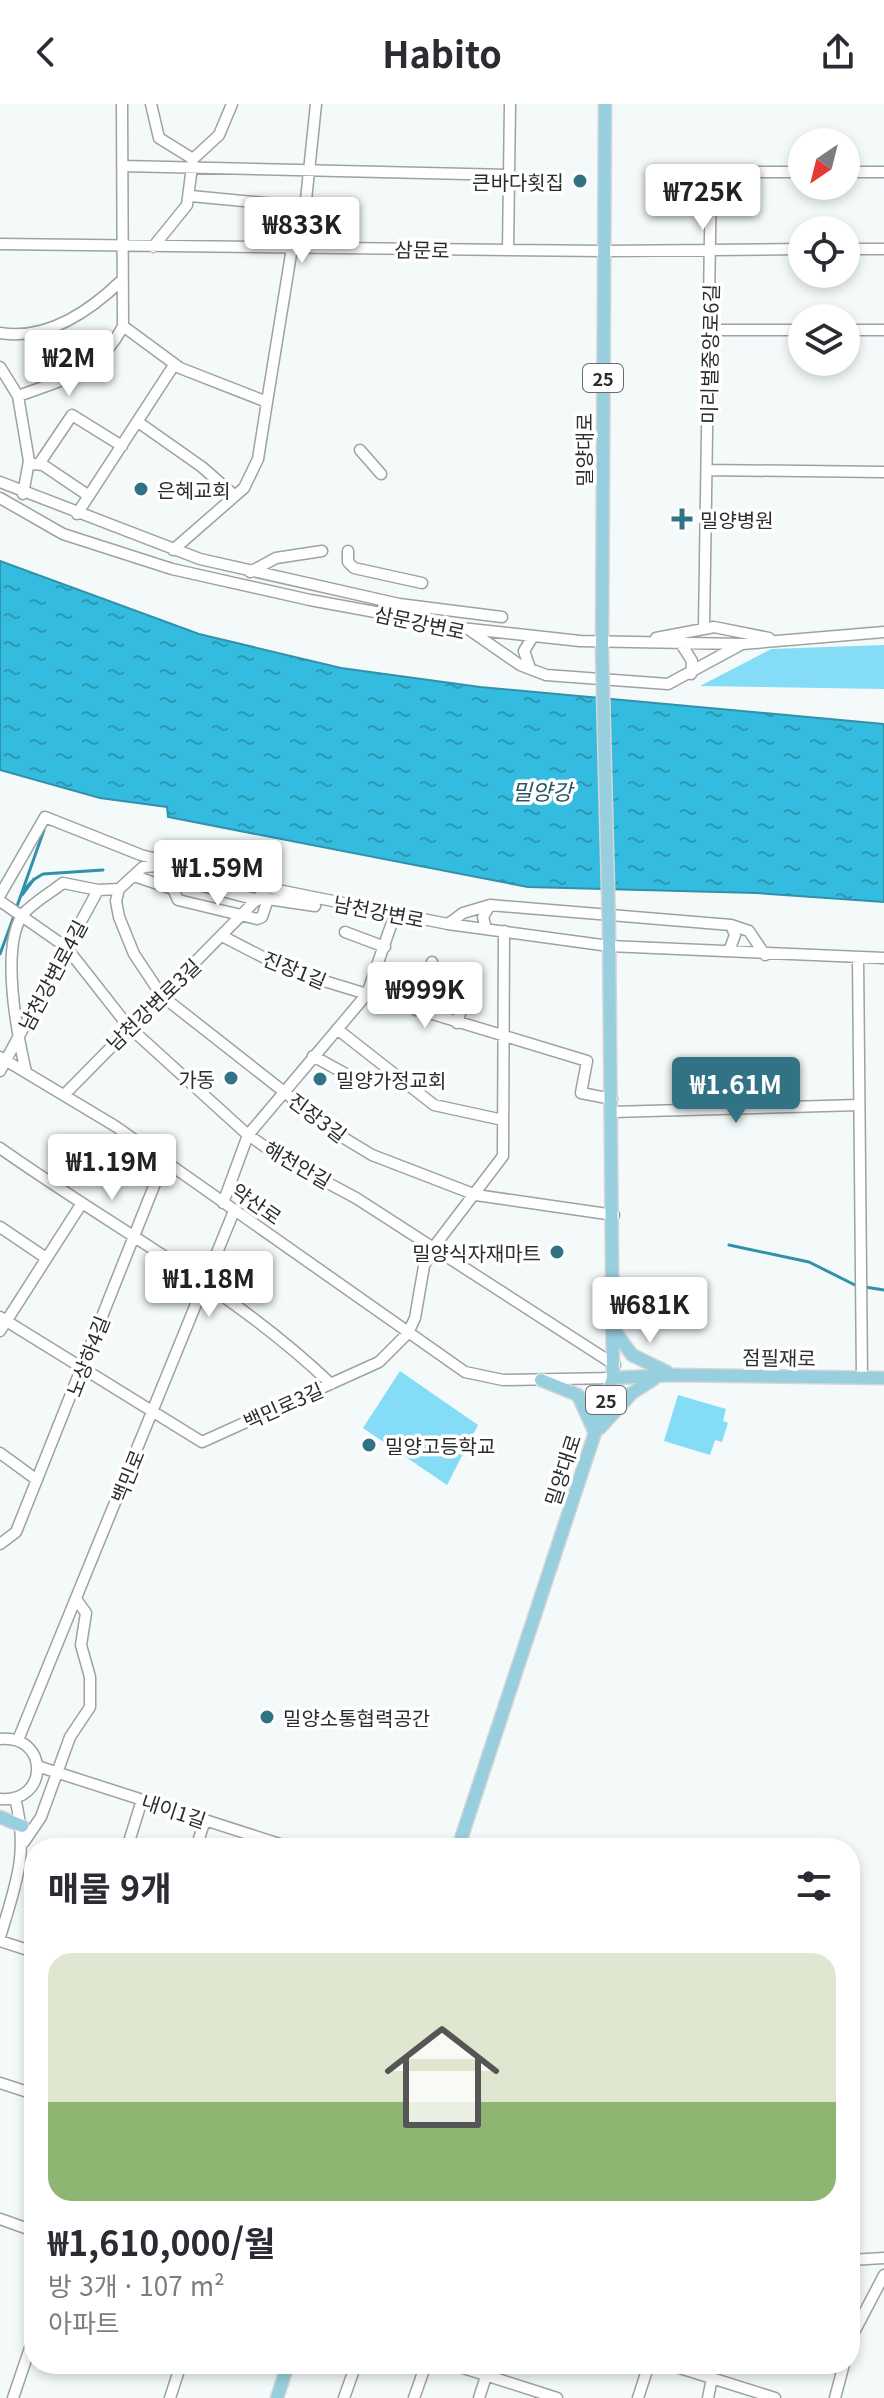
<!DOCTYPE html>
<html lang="ko">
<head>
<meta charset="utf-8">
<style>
  body { margin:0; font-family:Georgia,"Noto Sans KR",serif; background:#f7f7f7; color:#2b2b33; height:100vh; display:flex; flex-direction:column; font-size:30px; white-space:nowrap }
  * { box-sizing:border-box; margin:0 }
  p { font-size:26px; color:#7c7c81 }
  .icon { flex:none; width:44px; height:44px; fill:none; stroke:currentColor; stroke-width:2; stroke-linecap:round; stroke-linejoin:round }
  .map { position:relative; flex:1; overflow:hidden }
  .sheet { position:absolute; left:24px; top:1734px; width:836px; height:536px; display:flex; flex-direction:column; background:#fff; border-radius:32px; box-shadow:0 4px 12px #0003 }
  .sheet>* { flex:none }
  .needle { width:52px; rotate:215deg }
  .controls { position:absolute; left:788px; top:24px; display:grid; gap:16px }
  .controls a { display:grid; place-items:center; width:72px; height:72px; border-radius:50%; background:#fff; box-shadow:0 4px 12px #0003; font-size:40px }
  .price { position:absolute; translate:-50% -68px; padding:0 18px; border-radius:8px; background:#fff; color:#222; font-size:26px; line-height:52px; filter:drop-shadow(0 2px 4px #0008) }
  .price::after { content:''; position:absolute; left:50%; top:48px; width:24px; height:18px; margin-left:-12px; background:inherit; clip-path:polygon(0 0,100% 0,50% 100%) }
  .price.on { background:#317285; color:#fff }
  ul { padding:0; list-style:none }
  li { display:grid; align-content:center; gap:16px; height:424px; padding:0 24px }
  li+li { border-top:2px solid #e1e1e2 }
  li span { display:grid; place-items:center; height:248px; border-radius:24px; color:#555 }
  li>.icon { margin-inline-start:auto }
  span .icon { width:144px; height:144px; fill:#fffc; stroke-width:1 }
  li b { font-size:34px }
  h2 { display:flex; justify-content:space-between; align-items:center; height:96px; padding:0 24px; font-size:34px }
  header { display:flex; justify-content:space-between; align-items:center; height:104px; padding:0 24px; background:#fff; font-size:36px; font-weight:700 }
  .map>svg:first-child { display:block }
  .green { fill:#84dcf7 }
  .water { fill:url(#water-ripples); stroke:#3191aa; stroke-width:2 }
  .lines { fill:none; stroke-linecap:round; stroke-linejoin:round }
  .stream { stroke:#3191aa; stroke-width:3 }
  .minor-casing { stroke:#9da2a3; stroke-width:13 }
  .major-casing { stroke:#d5d5d5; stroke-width:15 }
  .minor { stroke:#fff; stroke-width:10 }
  .major { stroke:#98cfdf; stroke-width:12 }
  .major-bridge-casing { stroke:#d5d5d5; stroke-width:15; stroke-linecap:butt }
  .major-bridge { stroke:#98cfdf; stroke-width:12 }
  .poi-dot { fill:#317285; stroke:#fff; stroke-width:3 }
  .labels { text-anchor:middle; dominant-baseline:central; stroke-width:7; stroke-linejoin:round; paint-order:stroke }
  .shield { fill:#fff; stroke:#6b6c6d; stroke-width:2 }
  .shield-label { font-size:18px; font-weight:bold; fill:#2b2d2e }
  .poi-label { font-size:20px; fill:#2b2d2e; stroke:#fff; text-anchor:start }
  .street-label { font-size:20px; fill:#2b2d2e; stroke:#fff }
  .water-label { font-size:22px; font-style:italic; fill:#245968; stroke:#fff }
</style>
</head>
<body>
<header><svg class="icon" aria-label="back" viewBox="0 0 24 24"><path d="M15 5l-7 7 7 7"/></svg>Habito<svg class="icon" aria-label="share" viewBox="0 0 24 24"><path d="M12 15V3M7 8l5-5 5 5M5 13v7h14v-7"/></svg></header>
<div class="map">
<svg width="884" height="2294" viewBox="0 0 884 2294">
  <defs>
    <pattern id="water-ripples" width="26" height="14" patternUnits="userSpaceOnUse" patternTransform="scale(2)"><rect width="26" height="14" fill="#33bcdf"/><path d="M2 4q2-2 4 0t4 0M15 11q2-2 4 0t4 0" fill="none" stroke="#2b99b5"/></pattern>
  </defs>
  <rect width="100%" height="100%" fill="#f4f9fa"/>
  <path class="green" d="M884,541V585L700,582L771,545Z
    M400,1267L478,1321L447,1381L363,1324Z
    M678,1291L726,1305L723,1317L728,1319L722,1338L715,1336L710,1351L664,1337Z"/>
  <path class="water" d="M0,457L199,530L341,564L480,583L884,620V798L756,789L528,783L168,713L167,703L100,694L0,666Z"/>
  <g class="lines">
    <path class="stream" d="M34,775L22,791C28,780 32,776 43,770L103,766
      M16,805L44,726
      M0,850L14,812
      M729,1141L809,1158L857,1182
      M865,1183L884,1186"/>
    <g class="minor-casing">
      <path id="minor" d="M122,0L123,222L180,264L267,298L292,144
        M151,0L159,34L193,55L187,101L153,143
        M193,55L219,31L232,0
        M122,62L509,71
        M846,68H884
        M191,92L307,103
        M0,140L604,147L802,145
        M301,144L316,0
        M846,145H884
        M508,146L510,0
        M709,226H802
        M846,226H884
        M0,229C47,237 90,207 122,176
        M0,263L18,292C62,276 100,268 123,222
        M18,292L29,357L23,390
        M138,318L202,363L235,392
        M360,346L381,370
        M33,360L43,361L89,392
        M39,360L72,311L122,342
        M707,366L884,368
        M0,378L200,455L399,500L502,513
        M0,394L63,430L172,465L310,496L468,525L520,561L546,571L668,580L742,540L884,528
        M77,410L174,261
        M173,446L244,384L258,355L267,298
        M348,447V458L354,464L422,479
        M250,468L276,454L322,447
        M704,523L711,68H802
        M470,525L580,537L741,540
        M656,534L714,523L769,534
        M680,538L692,557L691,570
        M530,564L524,547L532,534
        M134,772L173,785L178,796L257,815L262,813L268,795L315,802
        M119,785L116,797L119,813L134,850L162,892L339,1031L372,1051L476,1091L614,1111
        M173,785L183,777L258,796
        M0,791L45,713L141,751L268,784L448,820L609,842L884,854
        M0,797L66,843L128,922L248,1031L283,1055L356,1094L615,1261
        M448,820L463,809L490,801L731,821L749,827L765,851
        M486,825L483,813L490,801
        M345,828L385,843
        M222,832L288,866L587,957L581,989L612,995
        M729,847L735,831L731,821
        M858,853L862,1274
        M416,906L432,858
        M457,919L472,872
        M337,925L434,1001L503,1016
        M313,952L353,974
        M0,953L115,1022L465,1268L503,1276L613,1274
        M0,967L98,786
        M26,968C17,929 0,843 23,810C34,798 50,789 63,779L98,786L119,785L143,763L174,761
        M64,991L268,784
        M612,1008L859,1001
        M0,1044C110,1122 233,1186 331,1280
        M223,1099L248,1031L367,890L395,810
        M0,1123L46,1154
        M0,1213L202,1338L379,1258L408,1229L415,1214L424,1162L433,1144L503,1052L504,827
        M0,1227L82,1099
        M0,1349L37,1376
        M0,1440L16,1428L164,1057
        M0,1635C49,1630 50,1699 0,1695
        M18,1636L234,1107
        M37,1662L292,1744
        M24,1738L41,1713L70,1633L90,1603V1573L81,1541L86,1509L76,1495
        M127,1744L142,1696
        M196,1744L205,1716
        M0,1833C16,1780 29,1749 15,1694
        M0,1837L34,1848
        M0,1979L34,1990
        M0,2115L34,2127
        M850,2156L884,2154
        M850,2236L884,2171
        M451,2260L557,2294
        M667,2260L775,2294
        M13,2294L34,2232
        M170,2294L181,2260
        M344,2294L356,2260
        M414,2294L426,2260
        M479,2294L490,2260
        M638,2294L649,2260
        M708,2294L712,2274
        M835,2294L844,2260"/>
    </g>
    <g class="major-casing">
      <path id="major" d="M602,548L605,0
        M616,1229L632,1251L667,1268
        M613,1274L673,1271L884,1274
        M541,1276L578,1291L595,1329
        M600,1324L632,1289L654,1275
        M0,1713L22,1722
        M458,1744L613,1274L609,825
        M277,2294L288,2260"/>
    </g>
    <use href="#minor" class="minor"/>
    <use href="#major" class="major"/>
    <g class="major-bridge-casing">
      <path id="major-bridge" d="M602,548L609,825"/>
    </g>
    <use href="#major-bridge" class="major-bridge"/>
  </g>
  <g class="poi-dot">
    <circle cx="580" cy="77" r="8"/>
    <circle cx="141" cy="385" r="8"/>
    <path d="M678 403h8v8h8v8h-8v8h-8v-8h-8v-8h8z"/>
    <circle cx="231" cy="974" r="8"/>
    <circle cx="320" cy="975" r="8"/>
    <circle cx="557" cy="1148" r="8"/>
    <circle cx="369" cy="1341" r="8"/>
    <circle cx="267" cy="1613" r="8"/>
  </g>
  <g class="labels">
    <g class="shield">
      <rect x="583" y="260" width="40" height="28" rx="6"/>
      <rect x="586" y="1282" width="40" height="28" rx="6"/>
    </g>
    <g class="shield-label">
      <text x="603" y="274">25</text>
      <text x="606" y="1296">25</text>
    </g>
    <g class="poi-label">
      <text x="564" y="77" text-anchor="end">큰바다횟집</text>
      <text x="157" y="385">은혜교회</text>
      <text x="700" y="415">밀양병원</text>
      <text x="215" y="974" text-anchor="end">가동</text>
      <text x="336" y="975">밀양가정교회</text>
      <text x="541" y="1148" text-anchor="end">밀양식자재마트</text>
      <text x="385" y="1341">밀양고등학교</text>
      <text x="283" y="1613">밀양소통협력공간</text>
    </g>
    <g class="street-label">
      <text transform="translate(422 145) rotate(1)">삼문로</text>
      <text transform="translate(709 250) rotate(-89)">미리벌중앙로6길</text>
      <text transform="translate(583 346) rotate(-90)">밀양대로</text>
      <text transform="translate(420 518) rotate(12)">삼문강변로</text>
      <text transform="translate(379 807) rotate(11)">남천강변로</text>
      <text transform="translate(295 865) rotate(22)">진장1길</text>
      <text transform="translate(52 871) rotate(-62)">남천강변로4길</text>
      <text transform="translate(153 900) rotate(-44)">남천강변로3길</text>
      <text transform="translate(318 1013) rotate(37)">진장3길</text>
      <text transform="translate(298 1060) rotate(30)">해천안길</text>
      <text transform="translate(257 1099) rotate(35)">약산로</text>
      <text transform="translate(87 1252) rotate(-69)">노상하4길</text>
      <text transform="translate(779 1253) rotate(1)">점필재로</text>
      <text transform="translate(283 1301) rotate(-24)">백민로3길</text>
      <text transform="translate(562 1366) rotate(-72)">밀양대로</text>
      <text transform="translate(127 1372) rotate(-68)">백민로</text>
      <text transform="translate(174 1706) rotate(18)">내이1길</text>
    </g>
    <g class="water-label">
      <text x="542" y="686">밀양강</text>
    </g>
  </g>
</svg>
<div class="controls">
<a><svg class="needle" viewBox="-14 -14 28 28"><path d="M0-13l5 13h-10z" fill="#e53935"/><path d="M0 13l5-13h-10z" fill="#7c7c81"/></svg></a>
<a><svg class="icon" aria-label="locate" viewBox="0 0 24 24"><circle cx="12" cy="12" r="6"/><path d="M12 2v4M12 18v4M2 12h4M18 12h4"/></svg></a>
<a><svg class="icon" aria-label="layers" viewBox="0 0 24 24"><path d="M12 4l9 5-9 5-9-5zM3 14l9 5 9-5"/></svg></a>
</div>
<b class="price" style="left:703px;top:128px">₩725K</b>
<b class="price" style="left:302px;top:161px">₩833K</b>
<b class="price" style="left:69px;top:294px">₩2M</b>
<b class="price" style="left:218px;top:804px">₩1.59M</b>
<b class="price" style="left:425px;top:926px">₩999K</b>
<b class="price on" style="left:736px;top:1021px">₩1.61M</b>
<b class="price" style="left:112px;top:1098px">₩1.19M</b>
<b class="price" style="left:209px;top:1215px">₩1.18M</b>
<b class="price" style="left:650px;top:1241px">₩681K</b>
<section class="sheet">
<h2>매물 9개<svg class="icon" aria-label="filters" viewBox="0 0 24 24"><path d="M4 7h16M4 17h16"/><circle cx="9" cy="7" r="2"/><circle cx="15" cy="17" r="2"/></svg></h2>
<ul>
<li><span style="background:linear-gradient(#dfe7d0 60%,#8fb573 0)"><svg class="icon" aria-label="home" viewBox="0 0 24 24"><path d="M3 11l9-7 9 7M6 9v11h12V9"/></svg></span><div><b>₩1,610,000/월</b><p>방 3개 · 107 m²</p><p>아파트</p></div></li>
</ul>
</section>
</div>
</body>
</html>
